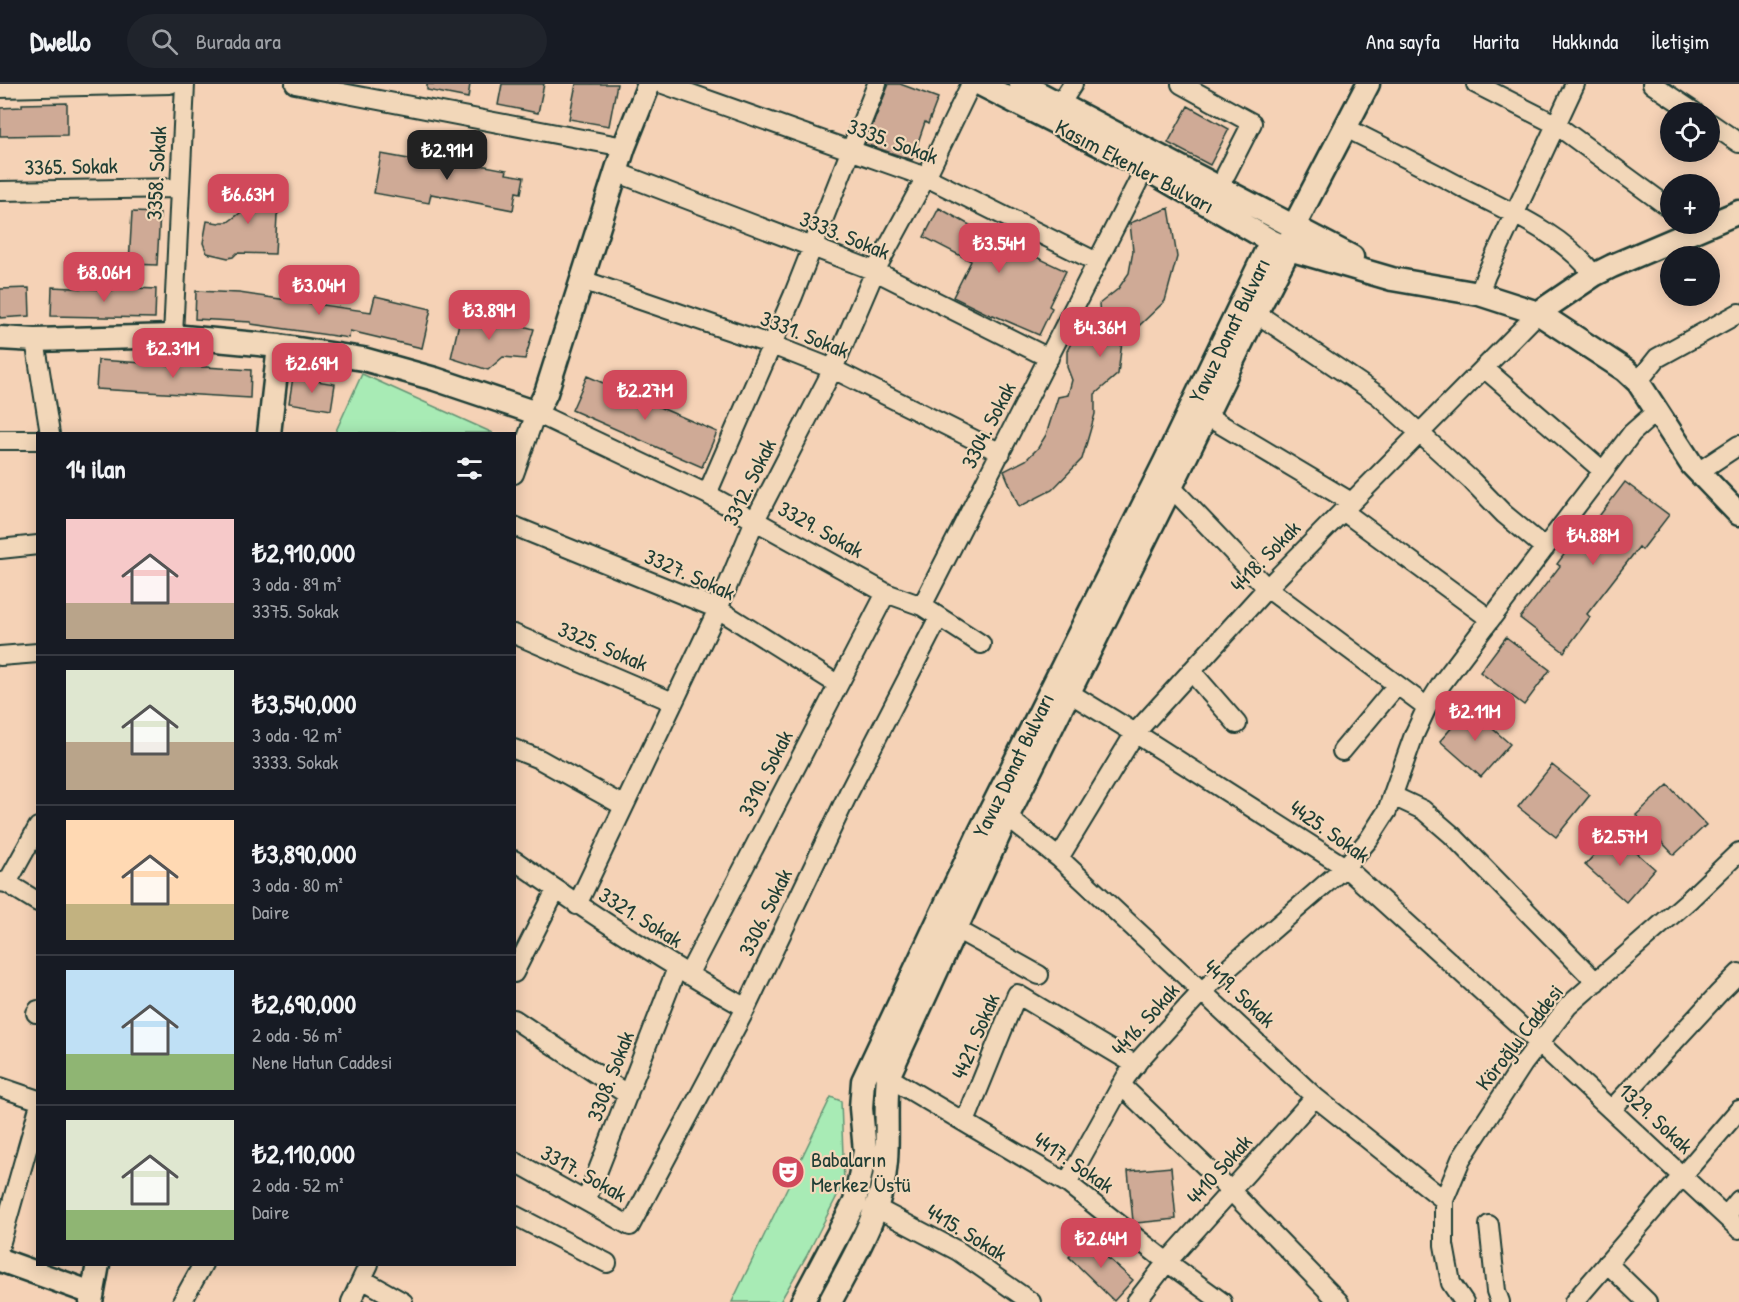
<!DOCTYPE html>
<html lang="tr">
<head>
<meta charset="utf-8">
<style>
  body { margin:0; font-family:"Patrick Hand",sans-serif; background:#20242c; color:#f1f3f6; height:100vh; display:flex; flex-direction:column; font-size:22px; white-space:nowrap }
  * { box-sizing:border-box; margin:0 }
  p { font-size:20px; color:#9ea1a6 }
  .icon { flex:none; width:33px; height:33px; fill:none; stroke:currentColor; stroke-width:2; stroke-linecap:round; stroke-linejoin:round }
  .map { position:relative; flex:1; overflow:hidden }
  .details { position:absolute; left:36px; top:348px; width:480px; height:834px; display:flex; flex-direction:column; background:#171b24; border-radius:0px; box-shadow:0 3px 15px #0003 }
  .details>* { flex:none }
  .controls { position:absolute; left:1660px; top:18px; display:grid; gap:12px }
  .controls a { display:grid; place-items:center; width:60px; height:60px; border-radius:50%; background:#171b24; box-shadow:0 3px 15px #0003; font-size:30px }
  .price { position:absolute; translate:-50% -51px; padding:0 14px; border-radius:12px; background:#d1495b; color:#fff; font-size:20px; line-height:39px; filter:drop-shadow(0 2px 3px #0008) }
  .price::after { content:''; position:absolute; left:50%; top:36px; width:18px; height:14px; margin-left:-9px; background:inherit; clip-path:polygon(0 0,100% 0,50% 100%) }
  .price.current { background:#222; color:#fff }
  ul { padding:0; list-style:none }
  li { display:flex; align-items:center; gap:18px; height:150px; padding:0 30px }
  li+li { border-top:2px solid #363941 }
  li span { display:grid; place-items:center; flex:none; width:168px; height:120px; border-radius:0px; color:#555 }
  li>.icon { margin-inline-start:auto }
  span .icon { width:72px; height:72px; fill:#fffc; stroke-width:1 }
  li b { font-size:26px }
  h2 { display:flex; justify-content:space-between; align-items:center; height:72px; padding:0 30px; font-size:26px }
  header { display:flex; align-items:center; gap:36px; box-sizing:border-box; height:84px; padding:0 30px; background:#171b24; border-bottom:2px solid #363941 }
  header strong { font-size:28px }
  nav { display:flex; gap:33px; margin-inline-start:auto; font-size:21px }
  .search { width:420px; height:54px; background:#20242c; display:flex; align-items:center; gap:15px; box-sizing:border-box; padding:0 21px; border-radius:33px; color:#9ea1a6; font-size:22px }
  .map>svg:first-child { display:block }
  .green { fill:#a8ebb5; stroke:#649474; stroke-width:1.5 }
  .building { fill:#cfaa96; stroke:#1f3d34; stroke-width:1.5 }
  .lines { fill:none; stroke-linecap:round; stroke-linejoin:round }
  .minor-casing { stroke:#1f3d34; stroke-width:22 }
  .tertiary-casing { stroke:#1f3d34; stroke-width:27 }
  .minor { stroke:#f2d7b9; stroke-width:18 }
  .tertiary { stroke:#f2d7b9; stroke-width:22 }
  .labels { text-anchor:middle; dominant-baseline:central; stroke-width:4.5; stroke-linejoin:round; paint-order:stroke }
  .street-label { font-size:22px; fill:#1f3d34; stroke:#f2d7b9 }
  .poi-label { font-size:22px; fill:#1f3d34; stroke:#f2d7b9; text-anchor:start }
</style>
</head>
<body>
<header>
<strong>Dwello</strong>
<div class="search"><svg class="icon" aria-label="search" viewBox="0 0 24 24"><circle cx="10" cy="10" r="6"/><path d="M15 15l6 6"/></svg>Burada ara</div>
<nav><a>Ana sayfa</a><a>Harita</a><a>Hakkında</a><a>İletişim</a></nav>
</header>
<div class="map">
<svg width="1739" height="1218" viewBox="0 0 1739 1218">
  <rect width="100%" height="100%" fill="#f5d2b6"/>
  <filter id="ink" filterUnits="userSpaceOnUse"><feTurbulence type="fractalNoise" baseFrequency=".0167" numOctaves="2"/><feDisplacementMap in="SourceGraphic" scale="12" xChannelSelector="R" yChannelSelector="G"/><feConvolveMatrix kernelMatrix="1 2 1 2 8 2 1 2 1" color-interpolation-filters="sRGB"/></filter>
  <g filter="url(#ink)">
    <path class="green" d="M362,290L493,349H335Z
      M831,1013L841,1017L844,1098L806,1173L780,1218H732Z"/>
    <path class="building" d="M427,0H470L468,14L427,6Z
      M502,0H544L538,29L498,21Z
      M576,0H617L609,42L569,35Z
      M889,0H900L938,14L928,40L925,38L912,76L865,60Z
      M67,19V51L0,52V24L22,23V20Z
      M1188,22L1229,45L1210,81L1168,59Z
      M381,70L431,79L432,72L507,86L506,90L524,93L521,109L516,108L513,126L431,110L429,119L374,109Z
      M258,98L279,101L277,112L282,117V124L277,131L275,170L237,169L233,173L228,174L207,169L203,159L207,137L219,139L221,138H228L244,126L248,101Z
      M939,124L975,144L1066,187L1049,222L1052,224L1039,251L993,231L992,232L953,213L971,177L924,153Z
      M1169,124L1177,173L1165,217L1122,258L1118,290L1095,310V330L1082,375L1052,406L1019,423L1004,387L1026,376L1038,364L1046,351L1058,313L1068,311L1072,296L1067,283V267L1075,252L1091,244H1101L1099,220L1118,205L1129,189L1133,167L1130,139Z
      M132,128L160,129L157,181L129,180Z
      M52,203L113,206V203L156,205L155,234L51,232Z
      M29,204L30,232L0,234V205Z
      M196,207L239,209L371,228L375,212L431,225L422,264L350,247L349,254L251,240V238L195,235Z
      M462,226L534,245L525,275L503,273L488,286L451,274Z
      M98,276L251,286L250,314L96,305Z
      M587,292L717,348L702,383L572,326Z
      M293,293L335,300L331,326L289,319Z
      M1625,398L1669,431L1642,466L1639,463L1587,530L1590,533L1564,568L1520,534L1560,482L1557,480L1583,445L1587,448Z
      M1506,553L1550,586L1524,621L1480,588Z
      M1469,624L1510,660L1481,693L1440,657Z
      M1552,681L1590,711L1556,753L1518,723Z
      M1668,701L1706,741L1674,771L1636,731Z
      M1614,749L1655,785L1626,818L1585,781Z
      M1171,1083L1176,1135L1136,1139L1133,1137L1128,1087Z
      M1085,1154L1133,1196L1114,1217L1069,1173Z"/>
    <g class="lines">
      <g class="minor-casing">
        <path id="minor" d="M295,0L624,63
          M663,0L926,93L1097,178
          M1181,0L1252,39L1226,90
          M1476,0L1555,40L1671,125
          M1652,0L1694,28
          M0,4L170,0
          M1060,20L1073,0
          M1710,39L1739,59
          M1346,44C1386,64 1426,84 1465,105C1510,128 1563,150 1594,191
          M616,88L875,187L1049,274
          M0,107L179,104
          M582,196L772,261L833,285L1001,369
          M1479,210L1486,191L1575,0
          M1256,229L1379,312L1472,397L1504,430L1545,464
          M173,252L185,0
          M35,256L50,350
          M1484,284L1603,387
          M1638,298L1657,274L1739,229
          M1205,331L1351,418
          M0,356H38
          M1698,388L1739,361
          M514,390L536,329L707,410L886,509L922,522L981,560
          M1171,403L1267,504L1427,623
          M707,410L793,212L877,0
          M1343,427L1490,535
          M514,442L718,525L837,600
          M0,465L38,461
          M922,522L1145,84
          M514,550L673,618
          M0,572L38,569
          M1191,587L1237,640
          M1068,608L1135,649L1345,783L1539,959L1739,1145
          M514,665L539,675L624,722
          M1342,667L1397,601
          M1393,712L1423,726L1452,751L1596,898
          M1007,733L1059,774L1315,1013L1444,1116
          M1059,774L1135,649L1267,504L1538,229
          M514,776C589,829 666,879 746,924
          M0,798L7,799L38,818
          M7,799L38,743
          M577,821L718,525L755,436L833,285L875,187L926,93L971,0
          M956,845L1039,891
          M514,889L556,806
          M688,891L886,509
          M36,929L38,926
          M514,935L628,1011
          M888,993L1067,1099L1167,1178L1222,1218
          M1121,1001L1231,1107L1339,1218
          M0,1003L38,1016
          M1611,1026L1719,909L1739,889
          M965,1038L1017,910L1136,981
          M514,1077L630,1142L746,924L849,708L939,533
          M1067,1099L1126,993L1140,975L1202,907L1345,783L1369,755L1387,727L1414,651L1427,623L1442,599L1632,349L1658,326
          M586,1117L677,884
          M876,1124L958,1167L1031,1218
          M514,1131L607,1179
          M1726,1132L1739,1116
          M1489,1141L1496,1207L1500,1218
          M0,1161L38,1027
          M1607,1179L1647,1218
          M362,1195L403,1218
          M182,1218L203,1180
          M351,1218L369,1180
          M1136,1218L1167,1178L1315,1013
          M1464,1218L1451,1199L1444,1161V1116L1461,1075L1523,980L1568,922L1689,816L1739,768
          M1574,1218L1739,1026"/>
      </g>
      <g class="tertiary-casing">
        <path id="tertiary" d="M980,0L1145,84L1271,157L1289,165L1392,195L1479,210L1538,229L1625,286L1638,298L1692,381L1739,430
          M1021,0L1352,173
          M1538,229L1594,191L1612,182L1739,128
          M0,254L35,256L173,252L279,262L363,275L435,295L536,329L546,309L624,63L649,0
          M269,350L279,262
          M0,1176L92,1209
          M91,1218L98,1180
          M802,1218L855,1118L865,1067L861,1024L863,997L980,748L1165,378L1271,157
          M830,1218C853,1174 883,1127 886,1077C888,1049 885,1021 888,993L1007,733L1171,403L1256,229L1289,165L1294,142L1368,0"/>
      </g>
      <use href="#minor" class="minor"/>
      <use href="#tertiary" class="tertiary"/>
    </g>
  </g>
  <defs>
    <g id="theatre-disc" transform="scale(1.725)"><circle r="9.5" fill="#d1495b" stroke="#f2d7b9"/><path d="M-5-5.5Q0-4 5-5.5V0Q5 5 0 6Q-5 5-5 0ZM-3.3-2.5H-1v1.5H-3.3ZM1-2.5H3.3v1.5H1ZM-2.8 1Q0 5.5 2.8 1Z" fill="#fff"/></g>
  </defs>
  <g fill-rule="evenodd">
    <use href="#theatre-disc" x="788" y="1088"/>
  </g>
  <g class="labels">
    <g class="street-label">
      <text transform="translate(893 57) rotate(20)">3335. Sokak</text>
      <text transform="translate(71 82) rotate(-1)">3365. Sokak</text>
      <text transform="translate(1135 82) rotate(28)">Kasım Ekenler Bulvarı</text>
      <text transform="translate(156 89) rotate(-87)">3358. Sokak</text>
      <text transform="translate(845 151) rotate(22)">3333. Sokak</text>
      <text transform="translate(1229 246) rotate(-64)">Yavuz Donat Bulvarı</text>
      <text transform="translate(805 250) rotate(22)">3331. Sokak</text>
      <text transform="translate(988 341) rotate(-63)">3304. Sokak</text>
      <text transform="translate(749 398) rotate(-64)">3312. Sokak</text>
      <text transform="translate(821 445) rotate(29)">3329. Sokak</text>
      <text transform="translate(1265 472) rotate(-46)">4418. Sokak</text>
      <text transform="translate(690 490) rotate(24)">3327. Sokak</text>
      <text transform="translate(603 562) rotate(23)">3325. Sokak</text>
      <text transform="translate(1013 681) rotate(-64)">Yavuz Donat Bulvarı</text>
      <text transform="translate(765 689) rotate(-63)">3310. Sokak</text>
      <text transform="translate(1330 747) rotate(35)">4425. Sokak</text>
      <text transform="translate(765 828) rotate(-64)">3306. Sokak</text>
      <text transform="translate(641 833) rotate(32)">3321. Sokak</text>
      <text transform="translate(1240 909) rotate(43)">4419. Sokak</text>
      <text transform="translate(1145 935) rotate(-48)">4416. Sokak</text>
      <text transform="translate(975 952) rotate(-67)">4421. Sokak</text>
      <text transform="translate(1519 953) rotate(-52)">Köroğlu Caddesi</text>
      <text transform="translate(610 992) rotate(-69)">3308. Sokak</text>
      <text transform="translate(1656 1034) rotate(43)">1329. Sokak</text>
      <text transform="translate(1074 1078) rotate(34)">4417. Sokak</text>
      <text transform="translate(1219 1085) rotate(-48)">4410 Sokak</text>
      <text transform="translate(584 1089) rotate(29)">3317. Sokak</text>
      <text transform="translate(967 1148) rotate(31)">4415. Sokak</text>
    </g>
    <g class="poi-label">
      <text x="811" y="1075">Babaların<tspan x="811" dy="25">Merkez Üstü</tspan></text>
    </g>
  </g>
</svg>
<div class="controls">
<a><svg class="icon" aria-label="locate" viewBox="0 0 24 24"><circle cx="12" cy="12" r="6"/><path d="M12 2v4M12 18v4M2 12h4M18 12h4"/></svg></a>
<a>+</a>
<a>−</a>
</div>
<b class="price current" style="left:447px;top:97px">₺2.91M</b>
<b class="price" style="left:248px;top:141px">₺6.63M</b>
<b class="price" style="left:999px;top:190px">₺3.54M</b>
<b class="price" style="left:104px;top:219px">₺8.06M</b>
<b class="price" style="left:319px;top:232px">₺3.04M</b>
<b class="price" style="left:489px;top:257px">₺3.89M</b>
<b class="price" style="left:1100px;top:274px">₺4.36M</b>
<b class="price" style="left:173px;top:295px">₺2.31M</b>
<b class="price" style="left:312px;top:310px">₺2.69M</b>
<b class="price" style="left:645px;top:337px">₺2.27M</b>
<b class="price" style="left:1593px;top:482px">₺4.88M</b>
<b class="price" style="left:1475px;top:658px">₺2.11M</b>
<b class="price" style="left:1620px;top:783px">₺2.57M</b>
<b class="price" style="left:1101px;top:1185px">₺2.64M</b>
<section class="details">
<h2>14 ilan<svg class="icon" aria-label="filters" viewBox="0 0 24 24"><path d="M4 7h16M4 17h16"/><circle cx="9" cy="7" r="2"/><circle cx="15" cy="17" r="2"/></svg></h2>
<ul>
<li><span style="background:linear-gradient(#f6c9c9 70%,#b9a48a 0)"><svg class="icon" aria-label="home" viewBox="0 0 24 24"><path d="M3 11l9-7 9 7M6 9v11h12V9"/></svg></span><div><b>₺2,910,000</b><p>3 oda · 89 m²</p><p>3375. Sokak</p></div></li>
<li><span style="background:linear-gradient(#dfe7d0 60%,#b9a48a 0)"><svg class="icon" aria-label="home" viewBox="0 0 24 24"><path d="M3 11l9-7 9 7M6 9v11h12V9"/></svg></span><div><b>₺3,540,000</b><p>3 oda · 92 m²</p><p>3333. Sokak</p></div></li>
<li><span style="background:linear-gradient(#ffd9b3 70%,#c2b280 0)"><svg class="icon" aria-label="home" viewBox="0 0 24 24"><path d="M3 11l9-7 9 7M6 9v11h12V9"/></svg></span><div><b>₺3,890,000</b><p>3 oda · 80 m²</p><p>Daire</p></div></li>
<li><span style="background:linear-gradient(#bfe0f5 70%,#8fb573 0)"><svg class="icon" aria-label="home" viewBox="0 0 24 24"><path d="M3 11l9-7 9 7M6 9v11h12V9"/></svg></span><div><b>₺2,690,000</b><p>2 oda · 56 m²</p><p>Nene Hatun Caddesi</p></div></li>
<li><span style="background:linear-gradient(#dfe7d0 75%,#8fb573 0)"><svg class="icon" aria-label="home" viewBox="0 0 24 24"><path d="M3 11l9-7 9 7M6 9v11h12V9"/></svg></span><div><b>₺2,110,000</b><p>2 oda · 52 m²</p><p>Daire</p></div></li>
</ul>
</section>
</div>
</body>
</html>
